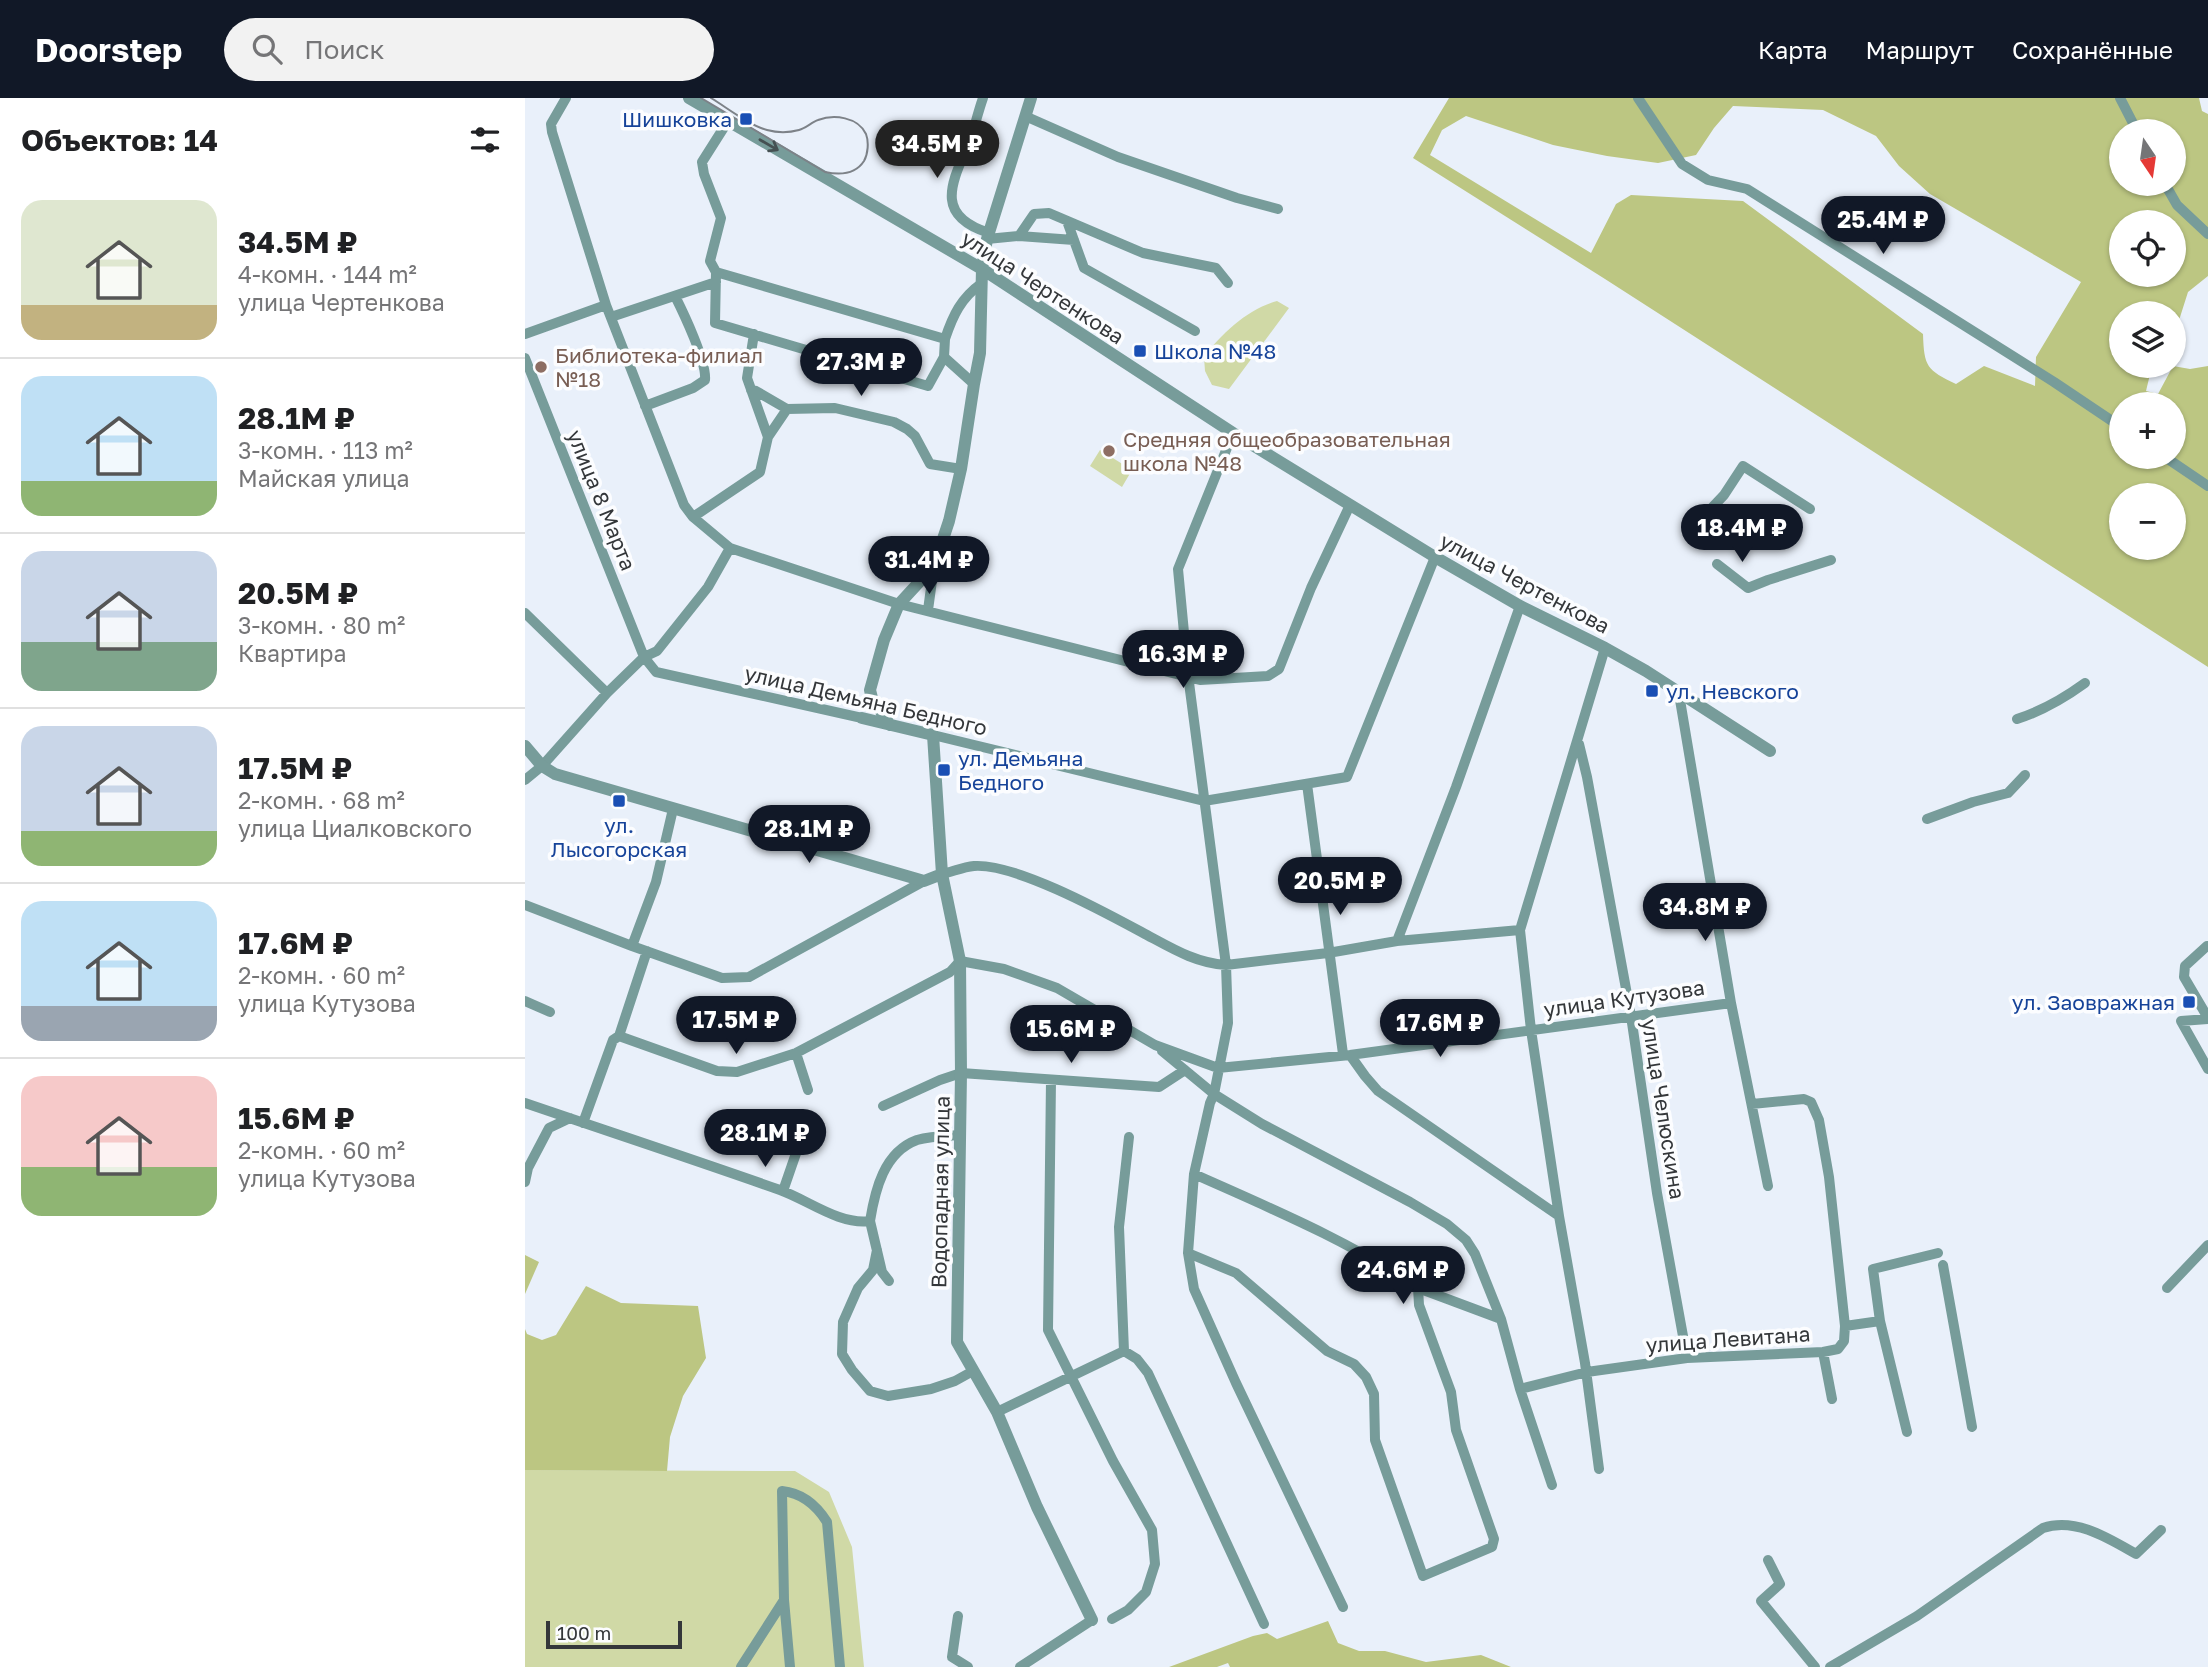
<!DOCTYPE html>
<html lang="ru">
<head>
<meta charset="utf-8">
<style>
  body { margin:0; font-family:"Golos Text",sans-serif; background:#f2f2f2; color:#202124; height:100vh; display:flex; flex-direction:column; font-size:26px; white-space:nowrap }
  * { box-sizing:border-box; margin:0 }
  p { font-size:23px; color:#757577 }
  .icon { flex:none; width:38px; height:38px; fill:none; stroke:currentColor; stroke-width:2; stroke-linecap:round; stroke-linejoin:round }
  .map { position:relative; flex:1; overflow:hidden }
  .side { display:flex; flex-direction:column; background:#fff; width:525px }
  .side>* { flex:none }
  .needle { width:46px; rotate:167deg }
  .fabs { position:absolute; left:1584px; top:21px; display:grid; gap:14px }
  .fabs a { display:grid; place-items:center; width:77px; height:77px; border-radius:50%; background:#fff; box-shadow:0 2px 5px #0004; font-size:35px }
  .scale { position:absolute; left:21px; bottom:18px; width:136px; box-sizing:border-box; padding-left:7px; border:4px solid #34373a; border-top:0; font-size:19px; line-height:24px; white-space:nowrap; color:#34373a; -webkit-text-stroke:5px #fcfdff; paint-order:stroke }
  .price { position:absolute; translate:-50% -60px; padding:0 16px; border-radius:24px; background:#111827; color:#fff; font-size:23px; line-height:46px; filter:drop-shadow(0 2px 4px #0008) }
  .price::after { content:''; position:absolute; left:50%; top:42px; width:21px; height:16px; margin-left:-10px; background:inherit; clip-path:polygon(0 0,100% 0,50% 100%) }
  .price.active { background:#222; color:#fff }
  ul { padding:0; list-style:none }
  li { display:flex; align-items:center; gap:21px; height:175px; padding:0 21px }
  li+li { border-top:2px solid #e0e0e0 }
  li span { display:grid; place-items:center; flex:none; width:196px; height:140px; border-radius:21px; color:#555 }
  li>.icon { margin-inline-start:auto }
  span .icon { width:84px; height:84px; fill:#fffc; stroke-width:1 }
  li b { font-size:30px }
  h2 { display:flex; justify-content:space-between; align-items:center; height:84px; padding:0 21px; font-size:30px }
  header { display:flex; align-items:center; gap:42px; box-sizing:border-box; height:98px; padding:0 35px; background:#111827; color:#fff }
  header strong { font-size:33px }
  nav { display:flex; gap:38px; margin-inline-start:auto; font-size:24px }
  .search { width:490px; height:63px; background:#f2f2f2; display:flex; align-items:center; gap:18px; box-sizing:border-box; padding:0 24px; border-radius:38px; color:#757577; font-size:26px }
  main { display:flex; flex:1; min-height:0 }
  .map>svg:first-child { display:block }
  .green { fill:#d0d9a6 }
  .forest { fill:#bcc682; fill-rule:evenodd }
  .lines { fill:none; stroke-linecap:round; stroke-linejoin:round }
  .minor { stroke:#779c9a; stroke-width:10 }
  .tertiary { stroke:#779c9a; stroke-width:12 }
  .tram { stroke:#7d8288; stroke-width:2 }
  .oneway { stroke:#455052 }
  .transit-dot { fill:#1a4fb4; stroke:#fcfdff; stroke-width:2.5 }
  .education-dot { fill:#8d6e63; stroke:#fcfdff; stroke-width:2.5 }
  .labels { text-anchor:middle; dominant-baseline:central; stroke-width:7; stroke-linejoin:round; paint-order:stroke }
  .transit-label { font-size:21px; fill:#164399; stroke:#fcfdff; text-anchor:start }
  .street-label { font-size:21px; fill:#34373a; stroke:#fcfdff }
  .education-label { font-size:21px; fill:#785e54; stroke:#fcfdff; text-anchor:start }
</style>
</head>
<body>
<header>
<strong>Doorstep</strong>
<div class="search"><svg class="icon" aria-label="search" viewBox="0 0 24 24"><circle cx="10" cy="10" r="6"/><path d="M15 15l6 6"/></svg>Поиск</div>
<nav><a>Карта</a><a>Маршрут</a><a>Сохранённые</a></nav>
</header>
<main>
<section class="side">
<h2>Объектов: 14<svg class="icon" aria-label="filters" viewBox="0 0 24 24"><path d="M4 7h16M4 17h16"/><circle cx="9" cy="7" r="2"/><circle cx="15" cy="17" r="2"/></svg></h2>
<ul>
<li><span style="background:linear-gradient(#dfe7d0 75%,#c2b280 0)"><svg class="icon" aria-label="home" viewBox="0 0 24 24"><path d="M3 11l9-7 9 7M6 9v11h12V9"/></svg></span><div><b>34.5M ₽</b><p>4-комн. · 144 m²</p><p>улица Чертенкова</p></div></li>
<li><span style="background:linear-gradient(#bfe0f5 75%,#8fb573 0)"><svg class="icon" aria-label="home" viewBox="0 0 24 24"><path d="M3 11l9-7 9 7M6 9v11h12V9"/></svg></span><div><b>28.1M ₽</b><p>3-комн. · 113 m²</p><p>Майская улица</p></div></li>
<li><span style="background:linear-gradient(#c9d6e8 65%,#7fa58c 0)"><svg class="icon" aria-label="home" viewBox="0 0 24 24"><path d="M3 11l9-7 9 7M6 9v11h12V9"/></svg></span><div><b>20.5M ₽</b><p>3-комн. · 80 m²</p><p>Квартира</p></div></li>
<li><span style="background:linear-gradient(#c9d6e8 75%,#8fb573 0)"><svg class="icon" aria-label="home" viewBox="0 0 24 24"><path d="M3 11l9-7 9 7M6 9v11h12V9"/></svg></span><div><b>17.5M ₽</b><p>2-комн. · 68 m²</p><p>улица Циалковского</p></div></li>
<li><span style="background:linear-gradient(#bfe0f5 75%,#9aa5b1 0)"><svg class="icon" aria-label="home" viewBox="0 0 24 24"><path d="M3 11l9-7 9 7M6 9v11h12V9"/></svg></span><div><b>17.6M ₽</b><p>2-комн. · 60 m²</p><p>улица Кутузова</p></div></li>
<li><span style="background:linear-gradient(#f6c9c9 65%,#8fb573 0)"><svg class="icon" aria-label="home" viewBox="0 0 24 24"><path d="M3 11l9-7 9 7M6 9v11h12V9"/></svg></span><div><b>15.6M ₽</b><p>2-комн. · 60 m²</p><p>улица Кутузова</p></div></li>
</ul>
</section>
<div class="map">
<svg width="1683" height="1569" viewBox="0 0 1683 1569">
  <rect width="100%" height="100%" fill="#e9f0fa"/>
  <path class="green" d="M752,203L764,210L704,291L687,287L680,273L679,259C697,235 723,211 752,203Z
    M575,352L607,372L597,389L565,368Z
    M0,1372L270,1373L304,1394L327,1449L339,1569H0Z"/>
  <path class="forest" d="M924,0H1674L1677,13L1683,16V178L1663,194L1649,238L1648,215H1596V268H1627L1621,293L1633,296L1648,268L1665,271L1683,268V569L1080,181L888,60ZM1208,8L1298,12L1351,38L1374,68L1405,96L1556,184L1511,259L1510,288L1459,268L1431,286C1402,272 1399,269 1398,236L1218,103L1106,97L1091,106L1066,155L905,57L917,32L941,18L1028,47L1082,58L1133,65L1171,57L1189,30ZM1596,33H1648V86H1596ZM1596,124H1648V177H1596ZM1596,306H1648V359H1596ZM1596,397H1648V450H1596Z
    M0,1157L14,1164L0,1196Z
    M61,1188L96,1205L173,1208L181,1260L158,1298L145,1339L142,1373L0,1372V1231L2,1236L17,1242L31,1237Z
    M803,1523L813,1545L834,1553H860L901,1564L956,1557L986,1569H705L703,1565L692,1569H644L728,1538L742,1535L752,1541Z"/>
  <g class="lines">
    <path class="minor" d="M41,0L26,26L27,34L81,207L159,407L168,419L205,450L374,506L675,582L743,578L754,571L786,490L825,407
      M458,0C453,14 450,28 445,42C428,83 407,117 464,135
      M1113,0L1157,66L1183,82L1222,91L1529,284L1596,329
      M1595,0L1612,33
      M500,18L593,59L712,100L753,111
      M1640,86L1652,107L1683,136
      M542,123L559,170L670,233
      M494,138L549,142
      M462,141L494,138L509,116L524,115L618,155L691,170L703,185
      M191,174L185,163L196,120L179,76L177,64L203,23
      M86,219L191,184
      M0,236L81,207
      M420,241C428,217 436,200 457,185
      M419,259L403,288L190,225L191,174L420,241L419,259L449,286
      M0,260L119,559L131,574L337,620
      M226,292L231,293L262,311
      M120,308L168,290L180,282C182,264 158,214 150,198
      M708,335L653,471L663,577L701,867L703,925L689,996L685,1005L669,1076L663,1155L669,1191L711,1285L818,1509
      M243,339L262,311L310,310L369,324L382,331L390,338L405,366L436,371
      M1640,359L1683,388
      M168,419L235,374L243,339L222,280L229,236
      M1164,434L1199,397L1218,368L1285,411
      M1192,466L1223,490L1243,482L1306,462
      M403,512L409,468
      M0,515L82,595
      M1154,596L1206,905L1243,1088
      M1492,621C1517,613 1538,601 1560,585
      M408,637L679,703L822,679L910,459
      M1054,646L1062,679L1106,918L1132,1095L1162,1260
      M0,682L17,668L82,595L119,559L132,553L183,489L205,450
      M782,686L818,956
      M1402,721L1448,704L1483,695L1500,677
      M417,776C427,774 438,769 449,768C491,765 583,816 622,837C648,851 671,865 701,867L803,855L872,843L995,832
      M0,807L107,848L197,880L224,879L399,783
      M872,843L931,689L995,508
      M107,848L131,784L148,711
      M1682,848L1660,868L1659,879L1683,920
      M0,903L25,914
      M1683,921L1656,923L1683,971
      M94,938L122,853
      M637,953L689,996L737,1026L885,1104L922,1126L941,1142L950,1156L976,1221L995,1291L1027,1387
      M271,955L283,992
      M825,957L840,978L853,993L1034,1118
      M526,982L523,1232L588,1363L627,1432L630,1466L621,1494L603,1512L587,1521
      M0,1005C85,1034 170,1062 255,1092C283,1102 314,1127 345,1123C350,1092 359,1054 392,1042C406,1038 421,1038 436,1037
      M358,1008L415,982L436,975L634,989L660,972
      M58,1025L88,942L94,938L192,973L212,974L271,955L425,874L435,863L479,871L532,890L630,947L693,970L825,957L1206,905
      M0,1084L3,1070L24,1030L45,1020
      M258,1093L277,1038
      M345,1123L357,1174L364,1183
      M352,1152L348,1172L333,1190L318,1224L317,1256L327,1272L345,1293L363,1298L406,1291L430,1283L448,1273
      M663,1155L711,1175L802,1253L829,1266L841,1279L849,1296L850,1342L898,1478L967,1449L969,1441L931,1332L926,1294L894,1207L893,1190C825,1143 745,1110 669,1076
      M1418,1167L1447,1329
      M893,1190L976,1221
      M1642,1190L1683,1147
      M1320,1228L1355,1223
      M599,1253L594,1129L604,1039
      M1298,1254L1307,1301
      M995,1291L1062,1274L1162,1260L1298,1254L1313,1251L1319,1243L1320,1228L1304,1079L1294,1022L1286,1004L1279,1001L1227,1006
      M472,1314L599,1253L612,1261L623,1275L739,1526
      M1382,1334L1355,1223L1348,1171L1413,1155
      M1074,1371L1060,1265L1034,1118L1006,932L995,832L1080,550
      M1243,1462L1255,1486L1236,1503L1290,1569
      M433,1518L427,1559L443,1569
      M216,1569L259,1502
      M265,1569L259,1502L257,1393C277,1395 292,1408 302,1424L315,1569
      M495,1569L567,1522
      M1305,1569L1392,1518L1518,1430C1550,1419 1583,1440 1611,1456L1636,1432"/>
    <path class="tertiary" d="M164,0L457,171L708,335L910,459L995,508L1080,550L1121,573L1245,653
      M337,620L408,637L417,776L435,863L436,975L432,1244L472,1314L512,1409L567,1522
      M365,627L347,600L345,592L359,542L374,506L409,468L424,423L436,371L449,286L455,255L457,171L462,141L506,0
      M0,648L17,668L30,676L399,783L417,776"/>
    <path class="tram" d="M176,0L300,74C314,77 330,77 339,63C343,56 344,44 341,36C333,19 309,16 293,22C287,24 281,30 274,32C263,35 253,35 242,32C225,28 201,9 186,0"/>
  </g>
  <defs><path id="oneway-shaft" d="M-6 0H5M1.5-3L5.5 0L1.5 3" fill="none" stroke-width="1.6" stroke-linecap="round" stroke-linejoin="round" transform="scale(1.75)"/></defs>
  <use class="oneway" href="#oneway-shaft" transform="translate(244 47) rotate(30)"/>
  <g class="transit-dot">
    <rect x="214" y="14" width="14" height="14" rx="3.5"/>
    <rect x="608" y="246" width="14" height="14" rx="3.5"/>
    <rect x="1120" y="586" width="14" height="14" rx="3.5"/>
    <rect x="412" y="665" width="14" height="14" rx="3.5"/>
    <rect x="87" y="696" width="14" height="14" rx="3.5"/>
    <rect x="1657" y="897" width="14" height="14" rx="3.5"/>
  </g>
  <g class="education-dot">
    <circle cx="16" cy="269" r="7"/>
    <circle cx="584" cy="353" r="7"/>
  </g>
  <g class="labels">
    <g class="transit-label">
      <text x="207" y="21" text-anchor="end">Шишковка</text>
      <text x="629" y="253">Школа №48</text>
      <text x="1141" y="593">ул. Невского</text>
      <text x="433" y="660">ул. Демьяна<tspan x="433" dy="24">Бедного</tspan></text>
      <text x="94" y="727" text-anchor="middle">ул.<tspan x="94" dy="24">Лысогорская</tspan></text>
      <text x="1650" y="904" text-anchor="end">ул. Заовражная</text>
    </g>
    <g class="street-label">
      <text transform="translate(518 189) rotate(33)">улица Чертенкова</text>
      <text transform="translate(77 402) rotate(68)">улица 8 Марта</text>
      <text transform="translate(1000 485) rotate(28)">улица Чертенкова</text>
      <text transform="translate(341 602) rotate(13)">улица Демьяна Бедного</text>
      <text transform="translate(1099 900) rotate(-8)">улица Кутузова</text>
      <text transform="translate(1139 1011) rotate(81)">улица Челюскина</text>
      <text transform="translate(415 1094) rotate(-89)">Водопадная улица</text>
      <text transform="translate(1203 1241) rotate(-4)">улица Левитана</text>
    </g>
    <g class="education-label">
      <text x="30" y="257">Библиотека-филиал<tspan x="30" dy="24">№18</tspan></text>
      <text x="598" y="341">Средняя общеобразовательная<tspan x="598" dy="24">школа №48</tspan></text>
    </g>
  </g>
</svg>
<div class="fabs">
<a><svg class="needle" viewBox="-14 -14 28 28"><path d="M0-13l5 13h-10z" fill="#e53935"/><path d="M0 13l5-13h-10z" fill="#757577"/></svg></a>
<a><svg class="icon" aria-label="locate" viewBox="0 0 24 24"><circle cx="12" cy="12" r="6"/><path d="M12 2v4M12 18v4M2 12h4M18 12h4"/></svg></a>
<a><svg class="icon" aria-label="layers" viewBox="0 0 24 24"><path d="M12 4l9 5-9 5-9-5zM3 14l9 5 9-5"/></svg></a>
<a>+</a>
<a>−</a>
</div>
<div class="scale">100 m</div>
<b class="price active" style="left:412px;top:82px">34.5M ₽</b>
<b class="price" style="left:1358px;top:158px">25.4M ₽</b>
<b class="price" style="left:336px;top:300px">27.3M ₽</b>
<b class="price" style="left:1217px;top:466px">18.4M ₽</b>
<b class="price" style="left:404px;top:498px">31.4M ₽</b>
<b class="price" style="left:658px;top:592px">16.3M ₽</b>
<b class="price" style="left:284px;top:767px">28.1M ₽</b>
<b class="price" style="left:815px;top:819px">20.5M ₽</b>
<b class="price" style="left:1180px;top:845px">34.8M ₽</b>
<b class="price" style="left:211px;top:958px">17.5M ₽</b>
<b class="price" style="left:915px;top:961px">17.6M ₽</b>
<b class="price" style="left:546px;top:967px">15.6M ₽</b>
<b class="price" style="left:240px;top:1071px">28.1M ₽</b>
<b class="price" style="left:878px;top:1208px">24.6M ₽</b>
</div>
</main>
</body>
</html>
